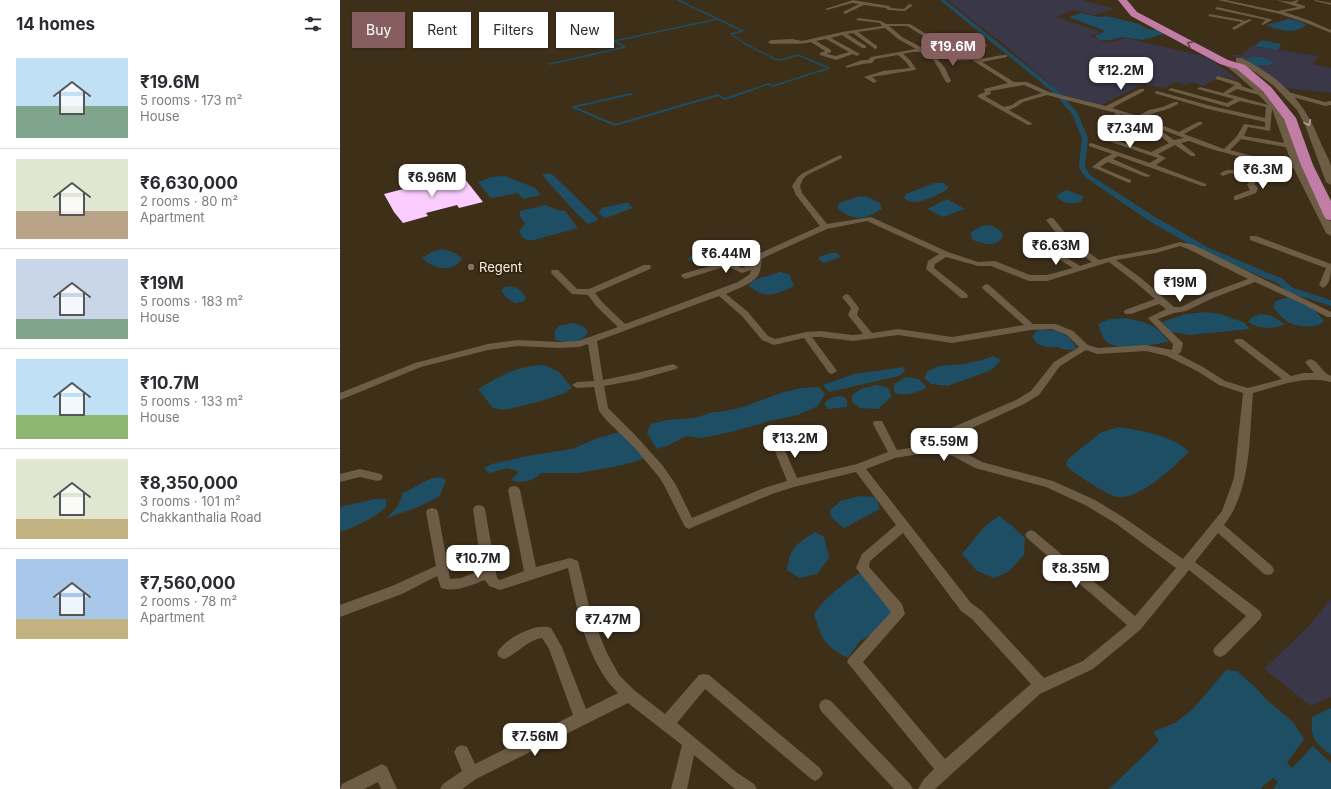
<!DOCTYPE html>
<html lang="en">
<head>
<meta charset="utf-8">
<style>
  body { margin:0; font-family:Inter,sans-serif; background:#f7f7f7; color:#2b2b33; height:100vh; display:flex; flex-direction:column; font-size:15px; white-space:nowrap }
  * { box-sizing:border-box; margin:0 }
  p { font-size:13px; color:#7c7c81 }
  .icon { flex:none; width:22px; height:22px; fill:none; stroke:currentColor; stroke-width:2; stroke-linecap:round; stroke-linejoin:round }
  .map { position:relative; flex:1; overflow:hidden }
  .details { display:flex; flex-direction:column; background:#fff; width:340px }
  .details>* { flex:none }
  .top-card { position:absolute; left:12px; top:12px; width:380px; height:36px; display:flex; gap:8px }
  .price { position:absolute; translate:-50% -34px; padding:0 9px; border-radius:8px; background:#fff; color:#222; font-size:13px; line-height:26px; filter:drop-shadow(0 1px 2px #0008) }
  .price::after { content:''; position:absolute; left:50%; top:24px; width:12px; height:9px; margin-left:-6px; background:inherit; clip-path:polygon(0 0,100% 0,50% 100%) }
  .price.active { background:#865e60; color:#fff }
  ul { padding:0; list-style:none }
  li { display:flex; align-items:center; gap:12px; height:100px; padding:0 16px }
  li+li { border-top:1px solid #e1e1e2 }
  li span { display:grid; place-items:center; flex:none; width:112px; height:80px; border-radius:0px; color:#555 }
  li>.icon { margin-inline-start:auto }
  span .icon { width:48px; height:48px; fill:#fffc; stroke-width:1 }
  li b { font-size:17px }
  h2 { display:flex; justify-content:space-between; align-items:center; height:48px; padding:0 16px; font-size:17px }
  .chip { padding:0 14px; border-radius:0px; background:#fff; box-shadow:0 1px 3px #0004; font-size:14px; line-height:36px }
  .chip.active { background:#865e60; color:#fff }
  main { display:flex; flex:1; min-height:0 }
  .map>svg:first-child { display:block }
  .industrial { fill:#393748 }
  .water { fill:#1e4e64 }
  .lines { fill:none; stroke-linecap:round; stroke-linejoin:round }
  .stream-far1 { stroke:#1e4e64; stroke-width:1.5 }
  .stream { stroke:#1e4e64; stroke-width:2 }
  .canal { fill:#1e4e64; fill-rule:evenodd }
  .building { fill:#faccff }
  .street { fill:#6d5d46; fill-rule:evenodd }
  .secondary { fill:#6d5d46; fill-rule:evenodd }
  .highway { fill:#c27da7; fill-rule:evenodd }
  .oneway { stroke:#654445 }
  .oneway2 { stroke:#b3a694 }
  .education-dot { fill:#8d6e63; stroke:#332510; stroke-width:1.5 }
  .labels { text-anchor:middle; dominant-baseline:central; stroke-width:4; stroke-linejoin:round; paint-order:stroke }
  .poi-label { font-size:13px; fill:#f9f0e2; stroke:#332510; text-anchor:start }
</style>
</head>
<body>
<main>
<section class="details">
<h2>14 homes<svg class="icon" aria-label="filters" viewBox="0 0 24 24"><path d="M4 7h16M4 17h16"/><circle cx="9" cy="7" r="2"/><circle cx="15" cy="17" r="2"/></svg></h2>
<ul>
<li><span style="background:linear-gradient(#bfe0f5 60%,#7fa58c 0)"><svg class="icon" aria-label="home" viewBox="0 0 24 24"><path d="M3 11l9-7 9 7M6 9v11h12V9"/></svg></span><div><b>₹19.6M</b><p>5 rooms · 173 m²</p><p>House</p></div></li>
<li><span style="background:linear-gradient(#dfe7d0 65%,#b9a48a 0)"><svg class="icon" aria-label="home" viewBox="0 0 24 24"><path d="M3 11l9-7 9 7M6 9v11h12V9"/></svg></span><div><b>₹6,630,000</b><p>2 rooms · 80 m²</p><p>Apartment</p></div></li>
<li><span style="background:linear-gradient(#c9d6e8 75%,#7fa58c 0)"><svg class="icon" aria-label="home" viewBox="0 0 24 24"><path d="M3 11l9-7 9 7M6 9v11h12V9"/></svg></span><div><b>₹19M</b><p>5 rooms · 183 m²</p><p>House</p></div></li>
<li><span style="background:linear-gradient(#bfe0f5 70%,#8fb573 0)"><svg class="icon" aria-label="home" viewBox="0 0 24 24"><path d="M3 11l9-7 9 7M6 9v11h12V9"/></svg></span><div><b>₹10.7M</b><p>5 rooms · 133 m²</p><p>House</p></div></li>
<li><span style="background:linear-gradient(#dfe7d0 75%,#c2b280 0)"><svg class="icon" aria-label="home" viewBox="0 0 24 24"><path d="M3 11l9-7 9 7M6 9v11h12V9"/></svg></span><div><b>₹8,350,000</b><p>3 rooms · 101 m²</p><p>Chakkanthalia Road</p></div></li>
<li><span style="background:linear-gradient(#a9c7e8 75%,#c2b280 0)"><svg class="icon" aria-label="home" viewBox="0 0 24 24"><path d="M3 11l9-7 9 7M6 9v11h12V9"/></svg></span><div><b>₹7,560,000</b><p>2 rooms · 78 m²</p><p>Apartment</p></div></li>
</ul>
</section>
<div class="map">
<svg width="991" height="789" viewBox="0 0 991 789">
  <rect width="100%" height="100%" fill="#3e2f19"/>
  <path class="industrial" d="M607,0H743L775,9L755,15L734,10L716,17L761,32L749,36L769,43L786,38L867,57L901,81L881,76L864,86L852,82L846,85L835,82L825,88L804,84L761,105L722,95L672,51Z
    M911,46L979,56L973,64L991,68V93L937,87L911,67L891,55H902Z
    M991,599V697L971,706L924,669L969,626Z"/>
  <path class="water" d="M741,13L758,17L767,16L799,24L807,29L822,30L826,33L803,40L781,37L771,40H760L755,37L756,35L764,32L763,30L729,17Z
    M950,19L962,22L966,25C953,35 940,30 926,25Z
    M922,40L941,44L938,50L914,46Z
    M912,57H923L935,64L916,66L905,59Z
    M208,173L213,175L258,219L257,221L248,224L237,214L202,175Z
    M165,176L195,188L201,195L183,199L178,193L153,198L150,197L138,182L152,177Z
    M594,183H603L609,187C605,193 580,203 573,202C570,202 566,199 564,198L566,194Z
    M726,190L743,196L742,201C732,205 723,204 716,196Z
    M520,196L528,197L540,203L542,209C524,220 514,222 497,208L499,203Z
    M607,199L625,209L603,217L587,209Z
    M283,203H288L293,208C282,211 277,215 265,218L258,213L262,208Z
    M206,205L218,210L225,211L238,228L194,240C185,241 183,239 179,231L185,224L180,216V211Z
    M650,225L661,231L663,236C657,248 644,244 633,240L630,233L642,226Z
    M716,242H726L738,248L737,252L722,255L712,250L710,244Z
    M102,249L113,252L122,258C113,274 93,269 82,258L92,252Z
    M365,252L372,255C365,262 355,263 347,259L356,253Z
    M491,253H497L501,257L484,263L479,260V257Z
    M440,272L449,274L454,286C436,295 424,300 408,285L417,279Z
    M171,286L179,289L186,297L183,302L175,303L168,299L161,291L164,287Z
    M949,297L975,310L984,321C976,329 960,327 950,323C943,320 938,313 933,307L936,301Z
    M865,312L880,314L903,322L910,329L850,335L831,332L822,322L846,314Z
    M920,314L930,315L945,324C934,330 918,329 908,322L911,318Z
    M786,318C807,323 815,323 829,342C813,344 774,354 764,339C761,334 760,328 758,324L770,319Z
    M233,323L243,326L248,332C240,345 228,343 215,340V330L219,326Z
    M698,330C716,329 728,332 737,349L726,350L718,347H706L696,343L692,336Z
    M653,356L661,360L651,370L608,386L591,384L584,378L588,371L599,366L623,364L642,360Z
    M204,365L219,372L232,388L223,394L197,402L165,410L153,408L138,389C161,375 177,366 204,365Z
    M564,367L565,371L559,376L489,392L483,385L514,374Z
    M566,377L579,379L587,388C576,392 565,398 554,392V384Z
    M536,385L547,387L552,396L538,409L520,408L512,402V395L521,389Z
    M479,387L485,394L478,406L458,415L430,421L391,432L361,438L346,436L327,446L317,449L307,433L311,424L327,420L354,418L373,412H379L400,408L441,393L461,388Z
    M498,396L504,397L507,400V407L488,409L484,404L489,399Z
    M778,427C797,429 837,437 849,452C833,467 801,499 778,497C766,495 736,474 726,466L728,459L760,433Z
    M280,432L306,458L283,465L239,473H201C193,481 183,484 171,480L179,472L167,468L149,473L144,468L152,464L187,456L232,449L258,438Z
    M101,477L106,480L100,496L78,507L47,518L58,506L63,493L92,478Z
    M519,496L536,497L540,509L504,528L491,517L490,510L501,501Z
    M35,499H46V507C33,519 17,526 0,532V507Z
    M659,516L671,525L685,538L684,555L668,572L654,578L637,571L622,554L646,525Z
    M475,532L484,537L489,558L477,574L459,578L447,570C450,548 456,544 475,532Z
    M523,571L552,604V616L538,631L520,641L508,658C484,646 482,639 474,614C487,595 504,583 523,571Z
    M886,670L897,671L915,687L927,700L953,722L964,739L947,763L952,768L973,746L991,763V789H933L938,782L933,778L920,789H769L819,741L813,732L835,723L854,708Z
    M991,708V755C974,741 971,740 972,717Z"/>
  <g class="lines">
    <path class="stream-far1" d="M338,0L403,31L391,34L407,45L435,59L440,60L458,55L489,68L433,86L428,84L409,91
      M210,64L285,47L274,41L378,19"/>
    <path class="stream" d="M291,94L233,107L275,125L378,95L385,99L411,90"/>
    <path class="canal" d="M600,0H605L719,92L737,112L748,138L745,167L750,175L815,217L869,248L943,279L953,288L991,300V306L947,292L937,283L863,252L809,221L745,177L739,167L742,138L732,114L715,94Z"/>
  </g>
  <path class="building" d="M121,174L143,202L119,208L117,205L86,213L88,216L63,223L54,212L44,194Z"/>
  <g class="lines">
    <path class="street" d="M513,0L549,6L551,8L564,9L569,4L573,5L565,11L548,10L546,8L524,5L505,14L503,12L519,4L512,3L487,10L485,9Z
      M878,0H886L938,11L958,7L936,0L951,2L958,0V2L955,3L965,6V8L944,12L968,20L991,30V33L964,22L940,14Z
      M975,0L991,3V5L975,1Z
      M877,7L930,19L932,20L923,25L921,24L926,20L875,9Z
      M870,14L902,20L904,21L910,19L912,20L894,30L892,28L902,22L868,16Z
      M518,18L541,21L546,24H570L598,41L593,42L567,26H549L562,37L592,53L601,52L614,57H628L625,49L641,46L638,42L643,41L647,45L646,47L630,51C637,65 654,54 667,55V57L642,62L674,82H687L709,92L766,106L800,89H804V91L772,108L798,116L809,110L823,107L834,102H838V104C827,111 815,111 804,118L839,132L858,122H862V124L844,134L884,149L897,136L904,124L925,127V122L868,109L814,93L817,91L871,106L925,118L926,107L900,101L888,107L828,90L831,88L887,103L894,99L857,89L860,87L883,93L895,85L876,79V77L878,76L898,82L902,85L901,86L926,94L923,96L897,89L888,94L939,108L936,110L932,109L930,131L908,127L904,136L950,144L953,146L950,148L901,139L890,150L935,162L958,165L961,167L958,169L937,166L915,182V185L918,188L916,193L897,200H894V196L910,190L907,185L911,179L890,173L883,176L880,174C889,165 904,173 916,176L930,165L871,149L849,141L841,143L855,154V156H851L835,145L818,154L826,158L816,165L866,184V186H862L778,156L773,159L811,176L806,177L768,162L760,167L791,180V182L789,183L752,167L764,158L772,154L749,146V144L751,143L810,163L818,158L768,141L760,132L776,113L707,95L683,102L676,107L669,110L693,124L688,125L638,97V95L645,92L644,89L668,83L632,60L613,61L600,56H595L605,68L611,81L608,83L606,82C600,72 593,52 579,52C574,51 568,53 563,54L570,60L576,69L575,70L532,77L537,81L534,83L524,77L543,71L570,68L566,62L558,55L535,59L532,63L523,64L506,68V66L522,60H528L531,57L576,49L558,39L545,28L518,32L537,46V48L535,49L513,33L507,34L526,46V48H522L502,35L491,38L520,54L517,56L513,54L496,60L480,55V53L485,51L471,42C460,45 444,43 431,44L428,42L431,40L452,39L462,41L502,32L542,26L540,23L516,20ZM486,39L509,52L496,56L487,54L491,52V50L476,41ZM684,85L702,93L679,100L672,105L664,107L645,96L651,94L650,91ZM781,114L844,138L834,140L817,128H813V130L829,143L811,152L772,139L766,132Z
      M948,92L985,102L991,101V105L985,106L946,95V93Z
      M500,155L502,156V158L467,175L463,179L460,186L462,193L487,224L531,217L608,252L638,262L655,261L690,275H707L733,268L700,247V243H703L740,266L752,262L724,243L706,220L710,218H713L730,239L759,260L775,256L815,249L840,242L854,245L991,312V317H987L963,304L915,282L873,298L846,311L834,313L818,319L843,343L841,352L838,354L863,367L885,381L908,388L942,379L896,343L894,341L896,339H902L951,376L964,373H974L965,362L970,359C979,361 982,373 991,376V382C964,375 939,386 913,393C909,437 912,489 884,525L932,566L934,570L932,574L928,575L924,574L878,533L855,562L920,611L922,615L920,619L885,655L880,657L875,655L873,651L875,647L906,616L849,570L800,630L753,669L700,694L595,789H578L584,779L594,769L507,662L509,658L551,612L516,568L522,554L556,525L516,472L454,487L432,494L353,527L349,529L345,527L325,487L319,477L294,447L267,421L259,411L254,387L237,388L232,385L237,382L254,381L248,344L239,347L219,348L178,346L148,350L81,367L0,400V393L75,363L148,344L178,340L219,342L238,341L278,327L257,307L248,295L232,294L212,274L211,272L212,270H218L237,289H249L304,265H310L311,267L310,269L255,293L263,303L285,324L398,282L410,274L411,270L402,273L387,266L345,279L341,276L342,274L381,263L406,252L418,254L480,226L456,195L452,186L458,177L463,173ZM527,221L599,254L588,261L586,269L621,298H627L628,296L627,294L594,268L595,264L606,257L638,266H651L689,281H707L769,262L795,282L815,299L785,310L784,312L785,314H791L819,304L826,309L808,318L833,344L832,350L806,345L758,348L748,345L733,331L716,324H693L649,285L646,284L642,287L643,289L684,325L612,337L558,329L532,333L517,315L519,308L509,295L506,294L502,297L511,308L508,315L523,334L513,335L480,331L466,332L435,339L428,336L408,312L386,294C396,289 410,285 417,277C421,272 421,264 422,259L425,257L487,229ZM840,246L848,249L908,279L867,294L841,307H834L801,278L776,260L816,253ZM410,257L414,258L413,263L402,268L394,263ZM379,296L402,316L422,340L434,345L464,338L489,373L492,374L497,371L472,337H480L513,341L558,335L612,343L691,330L712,329L727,335L739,347L714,362L691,391L676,400L611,428L588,445L557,450L542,421H534L533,424L548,452L517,464L457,478L442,444L460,438L461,435L460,432C450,430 436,436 432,444L447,481L424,488L352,518L336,485L323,466L297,437L268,408L264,386L297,380L336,369L338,367L333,364L297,373L263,380L257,341ZM746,350L757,354L806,351L827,356L857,371L879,385L903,393L894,478L882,511L843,559L783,517L755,500L713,481L642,462L620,450L601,446L619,434L684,404L699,395L720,366ZM591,452L613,456L635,468L706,487L747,506L775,523L836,568L795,616L695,532L691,530L687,532L685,535L687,538L787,625L743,661L704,678L642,611L631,603L526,469L555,458ZM563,533L621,611L632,619L691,684L605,759L523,662L565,614L562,604L529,567L530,561Z
      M910,236H916L991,264C991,272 991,284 983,288L979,285L986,268L910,240Z
      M20,469L41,474L43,477L41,480L37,481L20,477L0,482V474Z
      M174,486L178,487L180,490L196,567L230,558L238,561L251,614L266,651L279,675L294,690L325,714L359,675L364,674L369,675L480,768L483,773L480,778L475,781L470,778L365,689L337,723L396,772L414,784L417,789H395L354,755L347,789H331L342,745L288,703L136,779L122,789H100L103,784L122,771L114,752L117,747L122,745L127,747L135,764L233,715L209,649L202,638C187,640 178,654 164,659L159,657L157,653C164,639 196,622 211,628L222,647L246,709L278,693C247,663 237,609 228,568L160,590L149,586L145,580C131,585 115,593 101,588L97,576L62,594L0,617V605L52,586L96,566L86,512L88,509L92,508L96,509L98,512L110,579L121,578L142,570L133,509L135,506L139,505L143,506L145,509L157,578L160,580L184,571L168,490L170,487Z
      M486,699L491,701L570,784L573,789H554L481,711L479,706L481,701Z
      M42,764L47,767L57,789H41L38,782L24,789H0L2,784Z"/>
    <path class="secondary" d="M896,58H902C940,78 964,100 980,141C983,149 989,158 991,166C991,172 991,179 991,185L986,182L965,125L957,110L934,86L915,72L896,62Z
      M881,60H887L895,64L918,84L940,108L963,167L991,222V236L986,233L953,167L932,109L912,88L889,68L881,64Z"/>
    <path class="highway" d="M778,0H787L797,12L888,60L905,65L931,87L956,118L973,165L991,201V220L986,219L984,216L961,165L944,119L923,91L897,69L880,64L791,16Z"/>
  </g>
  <defs><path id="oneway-chevron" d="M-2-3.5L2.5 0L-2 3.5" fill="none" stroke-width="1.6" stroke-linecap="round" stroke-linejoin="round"/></defs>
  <use class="oneway" href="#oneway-chevron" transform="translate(850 44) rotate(-153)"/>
  <use class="oneway2" href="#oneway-chevron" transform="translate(968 123) rotate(66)"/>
  <circle class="education-dot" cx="131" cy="267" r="4"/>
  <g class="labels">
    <g class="poi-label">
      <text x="139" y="267">Regent</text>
    </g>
  </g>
</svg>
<b class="price active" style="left:613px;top:67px">₹19.6M</b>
<b class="price" style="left:781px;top:91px">₹12.2M</b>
<b class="price" style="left:790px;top:149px">₹7.34M</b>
<b class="price" style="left:923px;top:190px">₹6.3M</b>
<b class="price" style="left:92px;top:198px">₹6.96M</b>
<b class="price" style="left:716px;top:266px">₹6.63M</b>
<b class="price" style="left:386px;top:274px">₹6.44M</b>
<b class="price" style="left:840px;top:303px">₹19M</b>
<b class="price" style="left:455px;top:459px">₹13.2M</b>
<b class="price" style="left:604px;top:462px">₹5.59M</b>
<b class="price" style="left:138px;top:579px">₹10.7M</b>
<b class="price" style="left:736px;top:589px">₹8.35M</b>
<b class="price" style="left:268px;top:640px">₹7.47M</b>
<b class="price" style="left:195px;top:757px">₹7.56M</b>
<div class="top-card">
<a class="chip active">Buy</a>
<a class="chip">Rent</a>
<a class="chip">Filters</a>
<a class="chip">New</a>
</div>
</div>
</main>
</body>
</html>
